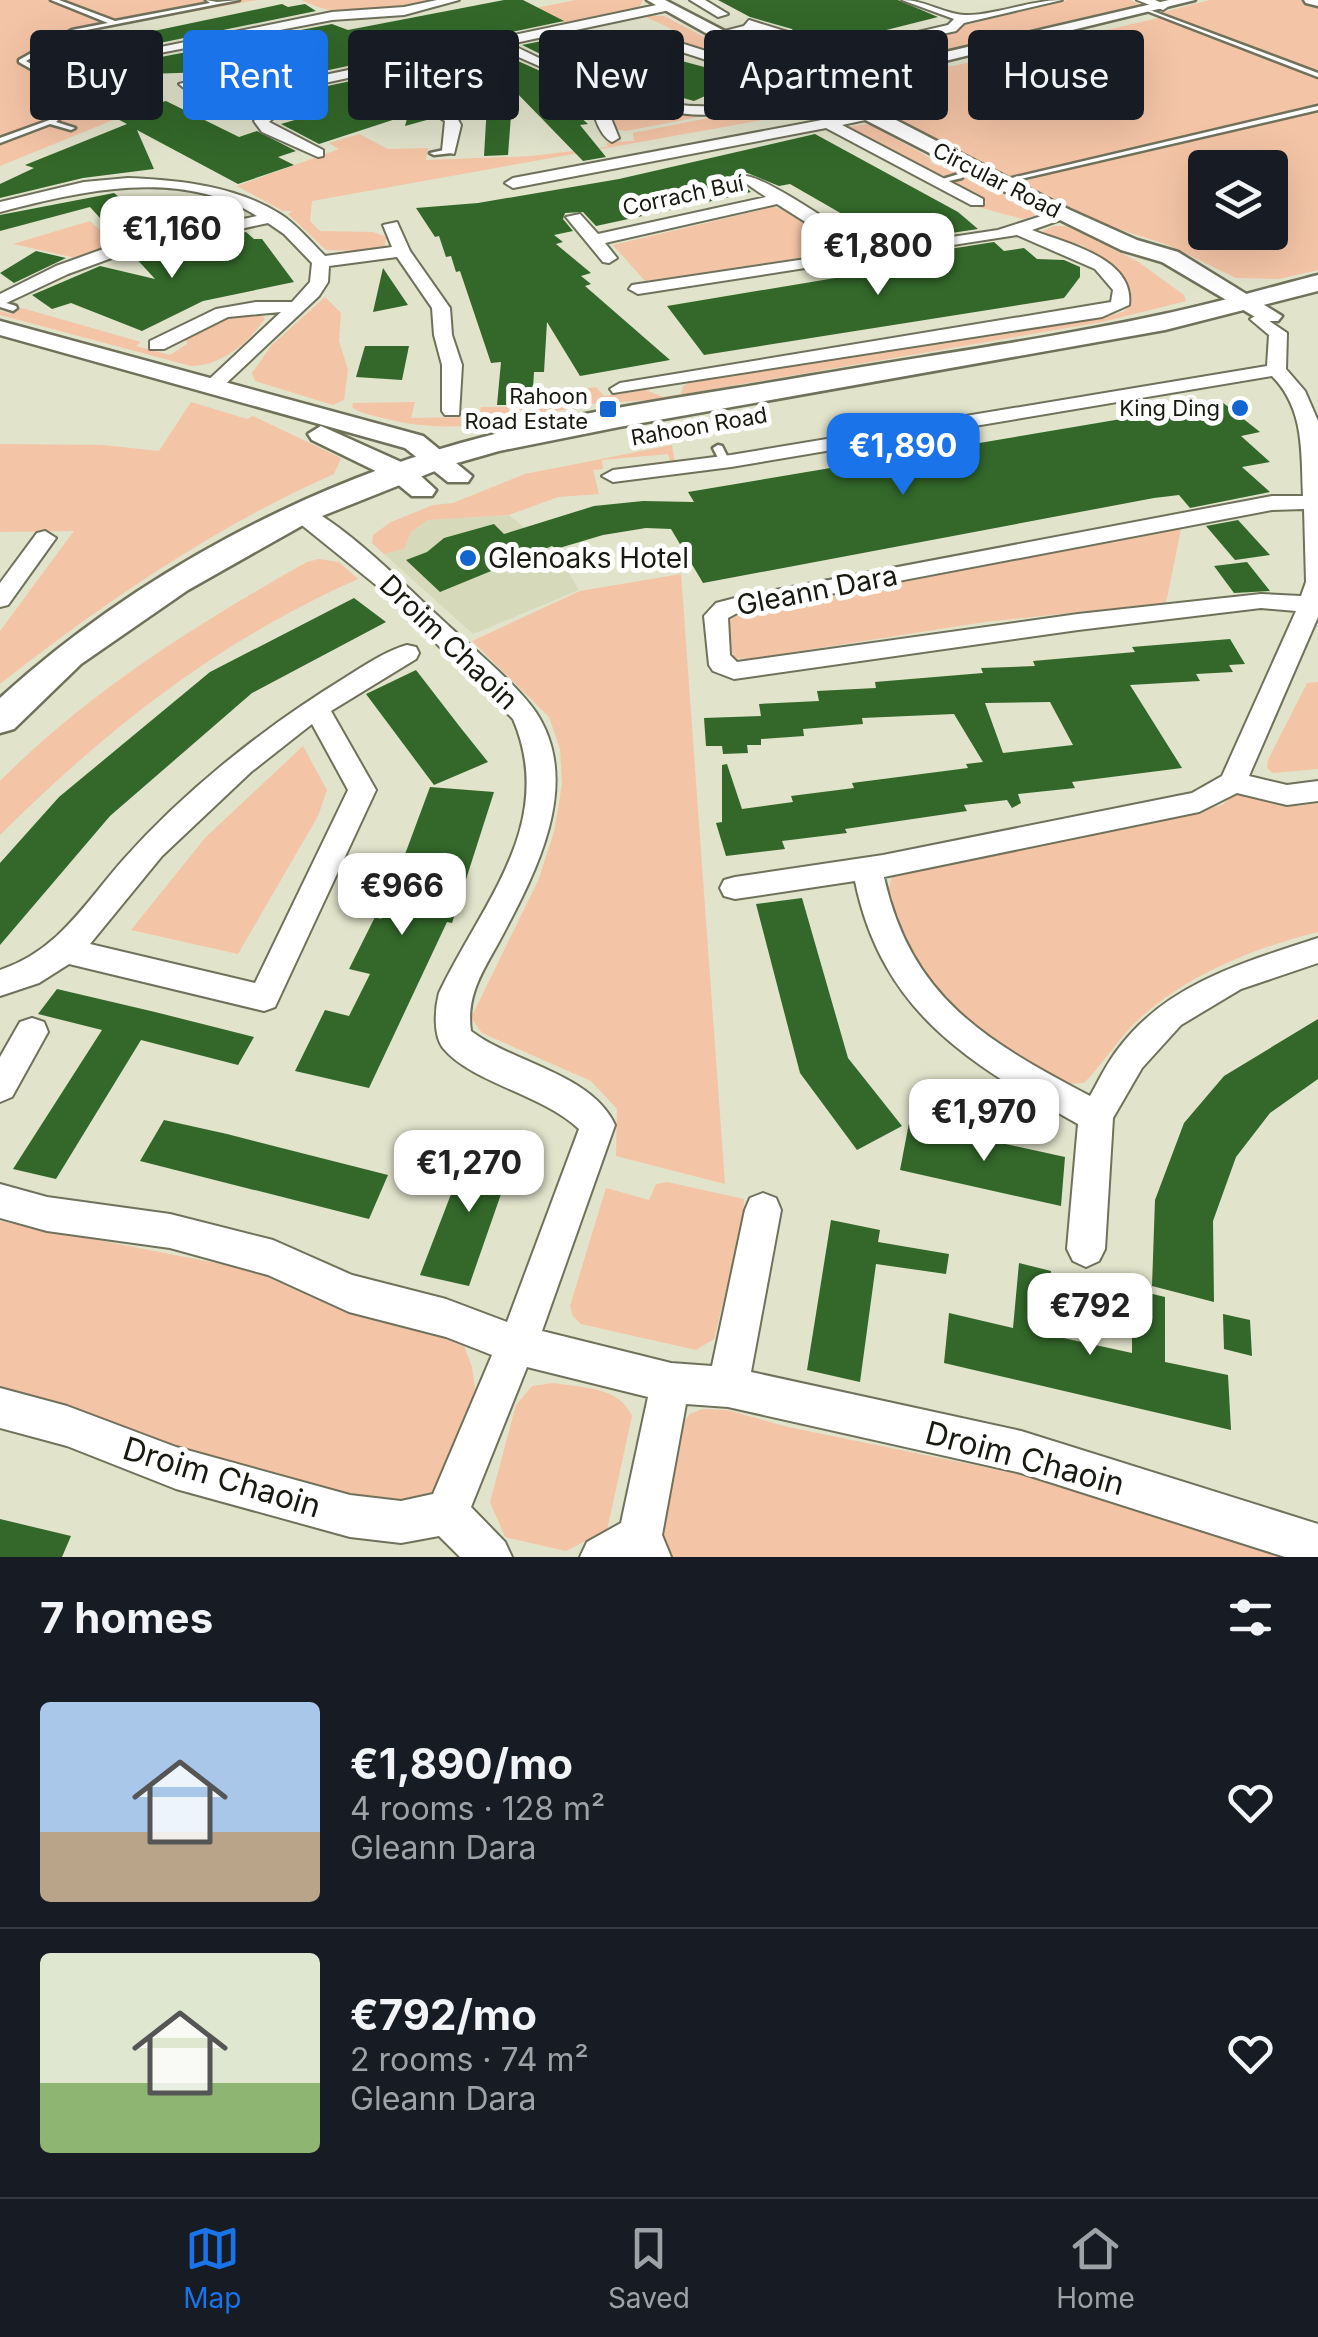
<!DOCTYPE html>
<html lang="en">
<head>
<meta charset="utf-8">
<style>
  body { margin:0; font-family:Inter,sans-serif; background:#242831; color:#f1f3f6; height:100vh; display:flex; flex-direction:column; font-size:38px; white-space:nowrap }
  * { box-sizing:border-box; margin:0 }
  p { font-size:32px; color:#9ea1a6 }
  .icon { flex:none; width:55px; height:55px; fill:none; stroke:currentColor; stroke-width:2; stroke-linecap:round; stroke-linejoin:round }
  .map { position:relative; height:1557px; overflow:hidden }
  .side { display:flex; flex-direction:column; background:#171b24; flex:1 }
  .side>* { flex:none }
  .guide { position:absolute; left:30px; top:30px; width:1260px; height:90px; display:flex; gap:20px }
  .controls { position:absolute; left:1188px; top:150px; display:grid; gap:20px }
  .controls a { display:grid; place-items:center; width:100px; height:100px; border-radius:10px; background:#171b24; box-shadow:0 10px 40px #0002; font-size:50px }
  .price { position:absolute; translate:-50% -85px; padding:0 22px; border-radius:20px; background:#fff; color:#222; font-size:32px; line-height:65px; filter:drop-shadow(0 2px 5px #0008) }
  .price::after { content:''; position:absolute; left:50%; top:60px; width:30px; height:22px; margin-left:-15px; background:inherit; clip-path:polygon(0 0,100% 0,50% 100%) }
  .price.current { background:#1a73e8; color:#fff }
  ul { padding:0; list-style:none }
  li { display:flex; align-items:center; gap:30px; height:250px; padding:0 40px }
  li+li { border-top:2px solid #363941 }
  li span { display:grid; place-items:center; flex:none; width:280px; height:200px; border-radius:10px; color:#555 }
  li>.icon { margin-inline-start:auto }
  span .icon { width:120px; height:120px; fill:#fffc; stroke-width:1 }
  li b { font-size:42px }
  h2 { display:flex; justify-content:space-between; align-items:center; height:120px; padding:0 40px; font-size:42px }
  .chip { padding:0 35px; border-radius:10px; background:#171b24; box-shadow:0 10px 40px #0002; font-size:35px; line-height:90px }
  .chip.current { background:#1a73e8; color:#fff }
  .menu { display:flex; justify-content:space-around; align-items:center; height:140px; border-top:2px solid #363941; background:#171b24; font-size:28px; color:#9ea1a6 }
  .menu a { display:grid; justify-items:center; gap:5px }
  .menu .current { color:#1a73e8 }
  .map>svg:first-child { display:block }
  .built { fill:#d7daba }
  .green { fill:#f4c4a6; fill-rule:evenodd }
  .building { fill:#33682a; fill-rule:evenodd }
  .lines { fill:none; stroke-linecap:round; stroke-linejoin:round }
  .service-casing { stroke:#6f715b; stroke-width:5 }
  .minor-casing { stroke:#6f715b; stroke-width:4 }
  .tertiary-casing { stroke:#6f715b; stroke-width:5 }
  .secondary-casing { stroke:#6f715b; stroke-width:5 }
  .service { fill:#fff; fill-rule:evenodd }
  .minor { fill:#fff; fill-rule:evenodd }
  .tertiary { fill:#fff; fill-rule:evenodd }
  .secondary { fill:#fff; fill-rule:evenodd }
  .poi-dot { fill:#1366d0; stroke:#fff; stroke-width:4 }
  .labels { text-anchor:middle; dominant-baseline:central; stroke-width:10; stroke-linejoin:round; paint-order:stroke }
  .far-street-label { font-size:22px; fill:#181910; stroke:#fff }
  .far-poi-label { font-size:22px; fill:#181910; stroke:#fff; text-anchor:end }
  .poi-label { font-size:28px; fill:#181910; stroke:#fff; text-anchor:start }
  .street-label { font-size:28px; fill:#181910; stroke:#fff }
  .near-street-label { font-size:32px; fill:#181910; stroke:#fff }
</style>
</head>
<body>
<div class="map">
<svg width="1318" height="1557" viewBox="0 0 1318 1557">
  <rect width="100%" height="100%" fill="#e1e3cb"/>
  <path class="built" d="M509,515L558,555L579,590L473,634L384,554L404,549L411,532L428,520Z"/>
  <path class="green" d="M0,0H258L77,33L86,42L46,55L39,64L74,82L130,78L145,86L78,100L113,120L0,166Z
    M302,0H445C400,12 342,22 302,0Z
    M576,0H643L639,8L565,23L530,9Z
    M1068,0H1131L1140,5L828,78L811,77L784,65L822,60Z
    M1210,0H1299L1318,5V270L1279,279L1236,278L1168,245L1103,224L841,91L937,65L953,66L1158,18L1167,16L1164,12ZM1205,168H1270V232H1205Z
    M642,15L664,16L815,95L772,101L783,93L782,86L669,41L677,37L668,32L672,29Z
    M609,96L663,108L730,111L626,131L614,129L602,102Z
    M819,96L835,107L312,201L310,221L320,231L373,232L386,237L385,246L362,251L326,250L288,214L293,211H283L237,186L339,149L329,143L359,134L388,149L428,148L426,160L531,156L607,147V142L634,141L633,133Z
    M869,124L930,158L931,163L969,177L1040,214L1023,219L978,207L987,203L952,183L963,178L955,174L938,176L846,127Z
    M773,207L783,209L840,248L841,252L645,281L613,245Z
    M90,221L116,245L76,258L13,244Z
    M1054,226H1066L1137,261L1184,295L1186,301L1102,322L650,400L589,404L582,389L596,387L604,396L646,390L663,397L681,394L683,386L689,383L1026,326L1106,317L1125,311L1130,294L1124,278L1112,267L1077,250L1084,246L1038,233Z
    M325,297L341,313L339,341L348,370L344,400L333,405L255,381L252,373L271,346Z
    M22,308L141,342L136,346L170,355L187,344L185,337C210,323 230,316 259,314L265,318C249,343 221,366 191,366L0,315V311L11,314Z
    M191,402L247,419L253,416L341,458L334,474C214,527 103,603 0,684V631L74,531L0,532V444L103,445L159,451Z
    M415,402L411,418L479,417L481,407L579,406C514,421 453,436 387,419C375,416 361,414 352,407L353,403Z
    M672,445L675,463L671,464L668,454L602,460L603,469L593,470L599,494L558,497L509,515L428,520L411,532L404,549L384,554L372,543L373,535L391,522L433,505L453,503L525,474Z
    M1181,529L1166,603L985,622L750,659L732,658L727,622L740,613Z
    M319,559L339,562L358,579C217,642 109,727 0,835V781C90,691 197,624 307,562Z
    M681,574L725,1184L616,1156L617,1109L591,1081L482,1033L471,1018L538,881L554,832L562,784L560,749L549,717L472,641L580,591Z
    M1318,682V769L1273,773L1267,768L1268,760L1307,683Z
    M303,746L327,790L318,816L238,954L131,930L205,838Z
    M1236,793L1299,806L1318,803V932C1254,948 1189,974 1139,1019C1119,1037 1104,1063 1084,1083L1064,1084L1042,1072L957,1013L922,972L886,900L892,876L1186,815L1222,805Z
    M667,1182L744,1199L743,1223L714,1339L696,1350L581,1324L573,1316L570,1306L606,1188L649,1200L656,1184Z
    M0,1221L252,1270L340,1310L394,1319L464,1346L472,1367L476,1395L442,1492L406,1506L195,1458L68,1407L0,1386Z
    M553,1383C582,1388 619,1386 632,1416L607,1530L566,1551L505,1537L490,1502L516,1405L532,1386Z
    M702,1409L727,1410L788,1427L1062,1483L1296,1557H670C648,1532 675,1455 682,1424L690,1414Z"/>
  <path class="building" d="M504,0H523L564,21L300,76L276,95L238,90L236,71L59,77V74L96,59L74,58L73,48L282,4L288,7L305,4L316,11L111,53L108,58L119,65L332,24L348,30Z
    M718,0H898L938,17L811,49L793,40L797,37L792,29L750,17Z
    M586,32L600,39L745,78L694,101L561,64L522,45Z
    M496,51L547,74L578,105H575L584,114L578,115L588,124L580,125L606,157L583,161L513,89L508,155L484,156L487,105L457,112L395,72Z
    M370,77L434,118L405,126L408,115L319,144L281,124L305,117L288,109L308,90Z
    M166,101L239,137L257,131L296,151L278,157L294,165L238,184L137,130L154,169L83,178L0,198V184L34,168L25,165L127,124L110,115Z
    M815,134L958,212L978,229L885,243L867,225L863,226L790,184L779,186L745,172L740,182L751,192L721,199L596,226L583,212L565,213L563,219L573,231L554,235L563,242L556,244L591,273L581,276L591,284L585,286L670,360L580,376L547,322L544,372H534L532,405H497L501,362L491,363L460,271L456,272L451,256L446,257L439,236L435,237L416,208L478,203L619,179Z
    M114,193L133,208L137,228L218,220L121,241L90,207L0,231V215Z
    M246,232L254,239H262L294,282L203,301L142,331L71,303L52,309L32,295L100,266L155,279L134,256Z
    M994,242L1004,251L1024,248L1037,259L1064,260L1080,267V277L1064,298L704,355L667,306L907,266L898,257Z
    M36,251L66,258L14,283L0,273Z
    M383,268L408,305L373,312Z
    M365,346H409L402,380L356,377Z
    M1222,402L1260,432L1241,436L1270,462L1242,467L1270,492L1190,508L1179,495L1154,498L703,583L671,529L646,528L603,535L556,549L552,546L440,592L406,560L427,552L444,538L494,524L504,534L594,506L643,501L694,502L688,492Z
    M1238,520L1270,555L1235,560L1206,526Z
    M1247,562L1270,591L1234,593L1214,566Z
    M354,598L386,622L252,693L110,816L0,945V863L59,797L210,672Z
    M1230,639L1245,664L1229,665L1233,672L1196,674L1200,681L1130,685L1182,768L1072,782L1075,788L1018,794L1021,803L1012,808L1007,800L964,805L967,811L845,829L847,833L782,841L785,849L726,856L716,823L722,822V765L727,764L742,809L793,802L791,796L854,788L852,783L968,768L966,764L983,762L954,714L862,718L863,724L803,729L804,736L761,739V745H747L748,753L723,754L722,746H706L704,718L761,716L759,704L819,701L817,691L876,688L875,682L983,673L981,668L1035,666L1033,661L1135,652L1132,647ZM1050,702L1073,745L1003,753L985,703Z
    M416,670L460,727L488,762L434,785L366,694Z
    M430,787L494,792L452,923L447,922L369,1088L295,1071L325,1010L349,1016L370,974L349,969L375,917L381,919Z
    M802,898L848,1058L902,1126L857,1150L800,1073L756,904Z
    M57,989L155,1012L254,1037L238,1065L141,1040L56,1179L13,1169L102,1030L38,1014Z
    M1318,1019V1079L1270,1113L1236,1157L1213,1221L1214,1302L1152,1286L1155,1200L1184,1123L1224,1076Z
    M164,1120L227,1134L388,1175L369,1219L140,1161Z
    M909,1123L1065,1157L1061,1206L900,1170Z
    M471,1142L516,1151L469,1286L420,1275Z
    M831,1220L880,1230L878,1242L949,1254L946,1274L876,1264L860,1382L807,1370Z
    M1019,1263L1051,1271L1045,1334L1132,1353V1289L1165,1297V1362L1228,1375L1231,1430L944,1363L949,1313L1013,1328Z
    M1223,1314L1250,1320L1252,1356L1224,1349Z
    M0,1519L25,1525L71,1536L62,1557H0Z"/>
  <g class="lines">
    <g class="service-casing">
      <path id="service" d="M51,0H59L115,21L210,3L206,0L217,2L239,0L76,32L26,61C47,73 69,83 68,111L56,122L75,128L71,130L50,124L0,143V138L55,118L62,111C63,83 39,74 19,62V60L72,30L108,23Z
        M1147,9L1318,73V77L1147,11Z
        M206,80L208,83L187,88L184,86Z
        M1318,106V110L999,184L995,182Z
        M449,149H452V153L434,155L430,153Z
        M959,174L963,176L962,178L940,183L936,181Z
        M0,301L16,306L17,308L13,311L0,307Z
        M718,445L722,446L730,462L729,464L725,465L721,464L713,448Z"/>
    </g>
    <g class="minor-casing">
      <path id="minor" d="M437,0H459L404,15L332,20L118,61L112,57L332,12L404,7Z
        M690,0H705L728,14L718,17Z
        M902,0C925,0 944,14 965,15C993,16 1030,0 1062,0L964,23L956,31L824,60V54L948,25L954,19Z
        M1137,0H1155L1169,6L1163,10Z
        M666,3L670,10L510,44C588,82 684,130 771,93L770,86L756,76L651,42L649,39L655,35L766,70L783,85V98C720,125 669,116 606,95L604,101L619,138L612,142C598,135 589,106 593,90L496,47L385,70L456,116L461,125L454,154L442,151L445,121L371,73L306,87L269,122L323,150V156L318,157L262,132L254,121L269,107L200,101L179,84L191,81L209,94L277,99L301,80Z
        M749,20L791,33L793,36L787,40L758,31L715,39L709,35L744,26Z
        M870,111L875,112V118L842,125L983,199V205H971L826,128L513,188L505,183L513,178Z
        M744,176C763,174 849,235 872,249L998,230L1057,211H1069V217L1032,230C1067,244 1135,258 1129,305L1102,317L613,393L610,389L620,383L1111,302L1113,290L1095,269L1017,235L638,294L629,289L632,285L853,252L777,204L605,243L617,258L609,263L603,262L566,217L580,214L598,234L766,197L744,182Z
        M128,178C179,180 236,186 280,214C295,223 311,242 325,256L392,247L383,225L397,222L410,251L450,308L452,335L462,365L459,415H445L442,411V365L434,335L432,308L397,257L329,266L328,282L319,296L219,390H205L202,386L281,312L228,317L164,349H150V341L216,309L256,302H292L310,282L312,263L284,234L268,223L117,256L68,274L0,306V294L56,266L106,248L257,216C180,167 81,191 0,212V202L84,182Z
        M1259,314L1287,333L1286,369L1305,391L1318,421V617L1249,776L1287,785L1318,781V801L1287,805L1237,793L1199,812L884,877C911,998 986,1041 1090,1096C1099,1080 1107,1063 1118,1049C1166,984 1245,962 1318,938V963L1241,989L1181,1025L1142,1068L1113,1118L1105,1249L1099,1261L1086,1267L1073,1261L1067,1249L1078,1124C969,1064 882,1012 855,881L735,899L724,896L720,888L724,880L735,877L883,855L1192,793L1222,776L1296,611L1261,608L1078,630L734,679L713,671L709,665L704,616L716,603L739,597L1272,496H1303C1301,453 1305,409 1272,376L731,467L613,482L602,476L613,470L731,455L1267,366L1269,335L1250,319ZM1304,509L1306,582L1301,596L1261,594L1078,614L737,662L730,655L728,618L741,611L1272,510Z
        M301,506C335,515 409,589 437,615C465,642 514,681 535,711C584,783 535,874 500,940C483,971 466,995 471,1031C513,1063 592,1074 615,1125L542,1331L671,1363L712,1366L745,1210L750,1198L763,1193L776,1198L781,1210L751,1372L1021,1431L1318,1524V1557H1285L1021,1473L728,1407L686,1404L662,1535L671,1557H580L587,1542L621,1523L648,1397L527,1367L471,1507L505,1542L512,1557H460L439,1536L401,1543L350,1537L176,1489L67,1446L0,1428V1388L67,1406L176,1447L350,1495L401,1501L433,1494L492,1355L446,1337L349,1312L268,1275L170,1248L47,1231L0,1218V1184L47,1197L170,1214L273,1240L352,1275L446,1299L507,1322L579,1129C542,1094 472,1083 443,1048C433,1035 435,1008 439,993C481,904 558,824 513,719L381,589L293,518L290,513L293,508Z
        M45,531L56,538L8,605L0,607V583L37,533Z
        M407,645L416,647L419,653L416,659L331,711L376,790L275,1007L264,1011L69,964L39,983L0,996V970C58,951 85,903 123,860C186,789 266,726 346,677C365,665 386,651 407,645ZM312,724L348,790L255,983L90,944L162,856L251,772Z
        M32,1018L44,1022L48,1032L12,1097L0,1102V1057L20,1022Z"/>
    </g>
    <g class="tertiary-casing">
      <path id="tertiary" d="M647,0H665L821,81L1169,0H1195L834,88L1070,210L1137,240L1178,252L1282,316L1278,321H1262L1162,262L1121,250L1056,218L809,91Z
        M1304,0H1318V6L1306,3Z
        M0,321L423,436L472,476L468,482H448L405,448L0,335Z
        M321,426L410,466L436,490L432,496H412L390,478L312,440L308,434Z"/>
    </g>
    <g class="secondary-casing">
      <path id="secondary" d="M1318,275V291L1165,330L619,427L499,451L450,465L312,520L188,590L81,664L14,729L0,733V698C135,575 310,481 487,436C594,408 706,394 814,375C931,355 1049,339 1164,314C1216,303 1267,288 1318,275Z"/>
    </g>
    <use href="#service" class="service"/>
    <use href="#minor" class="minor"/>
    <use href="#tertiary" class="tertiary"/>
    <use href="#secondary" class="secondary"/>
  </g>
  <g class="poi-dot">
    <circle cx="1240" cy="408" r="10"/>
    <rect x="598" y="399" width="20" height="20" rx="5"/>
    <circle cx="468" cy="558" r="10"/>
  </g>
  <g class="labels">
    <g class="far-street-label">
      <text transform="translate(997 180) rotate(27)">Circular Road</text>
      <text transform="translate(683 195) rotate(-12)">Corrach Buí</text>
      <text transform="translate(699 426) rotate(-10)">Rahoon Road</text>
    </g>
    <g class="far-poi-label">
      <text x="588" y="396">Rahoon<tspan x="588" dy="25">Road Estate</tspan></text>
      <text x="1220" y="408">King Ding</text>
    </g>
    <g class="poi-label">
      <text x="488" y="558">Glenoaks Hotel</text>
    </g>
    <g class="street-label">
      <text transform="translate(817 590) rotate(-11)">Gleann Dara</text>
      <text transform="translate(449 642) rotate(44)">Droim Chaoin</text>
    </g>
    <g class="near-street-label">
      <text transform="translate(1025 1458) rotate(15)">Droim Chaoin</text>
      <text transform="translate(222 1477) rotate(17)">Droim Chaoin</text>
    </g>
  </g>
</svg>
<div class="controls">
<a><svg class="icon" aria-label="layers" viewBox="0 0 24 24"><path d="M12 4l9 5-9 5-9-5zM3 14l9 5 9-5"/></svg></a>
</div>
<b class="price" style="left:172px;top:281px">€1,160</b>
<b class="price" style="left:878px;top:298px">€1,800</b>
<b class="price current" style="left:903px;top:498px">€1,890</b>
<b class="price" style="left:402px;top:938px">€966</b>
<b class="price" style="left:984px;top:1164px">€1,970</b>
<b class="price" style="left:469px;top:1215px">€1,270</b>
<b class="price" style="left:1090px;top:1358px">€792</b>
<div class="guide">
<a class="chip">Buy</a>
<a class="chip current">Rent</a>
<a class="chip">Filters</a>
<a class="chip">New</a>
<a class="chip">Apartment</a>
<a class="chip">House</a>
</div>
</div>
<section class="side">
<h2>7 homes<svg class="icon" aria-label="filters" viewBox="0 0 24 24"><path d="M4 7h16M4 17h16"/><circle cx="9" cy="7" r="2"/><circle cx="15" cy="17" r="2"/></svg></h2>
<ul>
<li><span style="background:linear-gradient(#a9c7e8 65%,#b9a48a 0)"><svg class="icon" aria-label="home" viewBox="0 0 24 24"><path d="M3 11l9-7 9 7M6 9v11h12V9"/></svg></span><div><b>€1,890/mo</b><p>4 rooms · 128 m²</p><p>Gleann Dara</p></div><svg class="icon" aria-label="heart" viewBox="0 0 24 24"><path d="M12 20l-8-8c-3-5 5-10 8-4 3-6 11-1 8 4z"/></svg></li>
<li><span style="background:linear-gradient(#dfe7d0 65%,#8fb573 0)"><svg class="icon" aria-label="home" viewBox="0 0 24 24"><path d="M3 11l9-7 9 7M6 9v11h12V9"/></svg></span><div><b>€792/mo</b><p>2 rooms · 74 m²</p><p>Gleann Dara</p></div><svg class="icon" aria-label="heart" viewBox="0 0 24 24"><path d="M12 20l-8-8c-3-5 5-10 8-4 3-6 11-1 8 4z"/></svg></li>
</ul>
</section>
<nav class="menu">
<a class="current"><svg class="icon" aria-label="map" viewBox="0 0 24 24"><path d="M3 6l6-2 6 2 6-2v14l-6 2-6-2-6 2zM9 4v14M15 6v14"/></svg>Map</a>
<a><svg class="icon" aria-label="saved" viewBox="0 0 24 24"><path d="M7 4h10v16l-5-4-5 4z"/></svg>Saved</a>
<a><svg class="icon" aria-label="home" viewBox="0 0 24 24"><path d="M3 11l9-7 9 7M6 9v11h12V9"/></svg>Home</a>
</nav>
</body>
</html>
